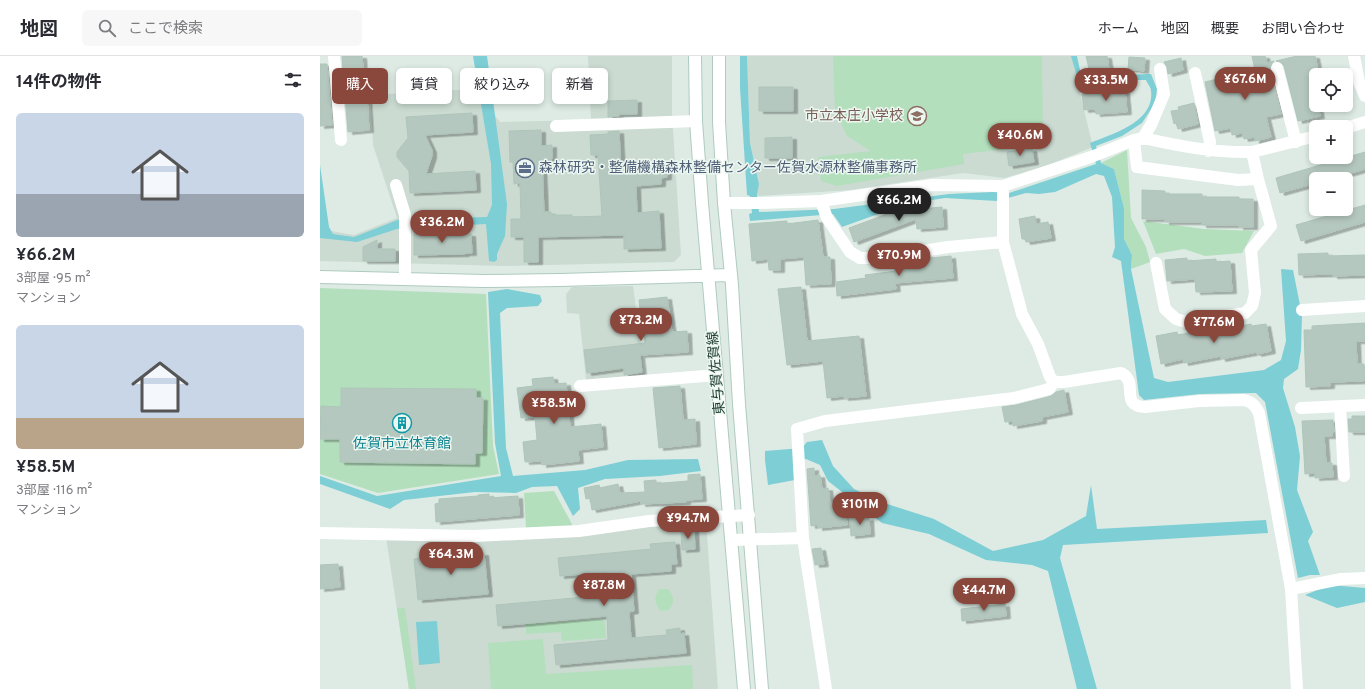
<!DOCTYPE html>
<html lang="ja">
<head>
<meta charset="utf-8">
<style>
  body { margin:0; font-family:Overpass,"Noto Sans JP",sans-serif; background:#f7f7f7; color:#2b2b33; height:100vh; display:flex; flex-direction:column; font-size:15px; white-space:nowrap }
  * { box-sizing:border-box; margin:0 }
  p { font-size:13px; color:#7c7c81 }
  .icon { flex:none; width:22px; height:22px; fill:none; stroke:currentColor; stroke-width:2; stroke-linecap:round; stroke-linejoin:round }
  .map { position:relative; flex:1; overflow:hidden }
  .panel { display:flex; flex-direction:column; background:#fff; width:320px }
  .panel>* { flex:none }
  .banner { position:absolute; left:12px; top:12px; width:380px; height:36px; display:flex; gap:8px }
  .fabs { position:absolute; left:989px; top:12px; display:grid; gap:8px }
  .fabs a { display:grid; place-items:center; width:44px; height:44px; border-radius:6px; background:#fff; box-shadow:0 2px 6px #0003; font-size:20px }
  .price { position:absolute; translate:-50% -34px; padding:0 9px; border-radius:14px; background:#8a473c; color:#fff; font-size:13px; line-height:26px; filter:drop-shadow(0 1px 2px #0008) }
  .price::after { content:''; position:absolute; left:50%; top:24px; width:12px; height:9px; margin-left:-6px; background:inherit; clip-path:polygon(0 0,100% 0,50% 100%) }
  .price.on { background:#222; color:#fff }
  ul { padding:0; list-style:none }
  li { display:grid; align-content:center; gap:8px; height:212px; padding:0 16px }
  li span { display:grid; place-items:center; height:124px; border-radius:6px; color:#555 }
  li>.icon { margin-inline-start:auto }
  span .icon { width:72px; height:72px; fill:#fffc; stroke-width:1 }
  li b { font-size:17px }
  h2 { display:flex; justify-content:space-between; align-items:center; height:48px; padding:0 16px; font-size:17px }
  .pill { padding:0 14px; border-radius:6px; background:#fff; box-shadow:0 2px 6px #0003; font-size:14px; line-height:36px }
  .pill.on { background:#8a473c; color:#fff }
  header { display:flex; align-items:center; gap:24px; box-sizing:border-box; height:56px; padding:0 20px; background:#fff; border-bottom:1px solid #e1e1e2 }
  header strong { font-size:19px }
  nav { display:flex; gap:22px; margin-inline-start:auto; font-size:14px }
  .search { width:280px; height:36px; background:#f7f7f7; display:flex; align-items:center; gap:10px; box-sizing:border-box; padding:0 14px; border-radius:6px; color:#7c7c81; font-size:15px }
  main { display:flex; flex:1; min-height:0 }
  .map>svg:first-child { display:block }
  .built { fill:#cbdbd2 }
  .green { fill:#b3dfbc }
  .water { fill:#7eced6 }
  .building { fill:#b5c8bf; stroke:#afc5ba; filter:url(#shadow) }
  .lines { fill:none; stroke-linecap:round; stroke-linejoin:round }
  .secondary-casing { stroke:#afcbbf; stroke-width:14 }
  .street { stroke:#fff; stroke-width:12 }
  .secondary { stroke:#fff; stroke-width:12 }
  .labels { text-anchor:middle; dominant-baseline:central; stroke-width:3; stroke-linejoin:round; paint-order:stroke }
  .education-label { font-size:14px; fill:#785e54; stroke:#edf7f2; text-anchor:end }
  .service-label { font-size:14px; fill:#4e5e75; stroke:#edf7f2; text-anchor:start }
  .street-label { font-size:14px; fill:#1d3b31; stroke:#edf7f2 }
  .culture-label { font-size:14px; fill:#0d838f; stroke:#edf7f2 }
</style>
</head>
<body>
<header>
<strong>地図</strong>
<div class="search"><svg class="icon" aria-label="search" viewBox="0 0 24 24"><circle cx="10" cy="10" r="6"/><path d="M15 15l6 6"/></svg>ここで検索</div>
<nav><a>ホーム</a><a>地図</a><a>概要</a><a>お問い合わせ</a></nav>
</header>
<main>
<section class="panel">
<h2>14件の物件<svg class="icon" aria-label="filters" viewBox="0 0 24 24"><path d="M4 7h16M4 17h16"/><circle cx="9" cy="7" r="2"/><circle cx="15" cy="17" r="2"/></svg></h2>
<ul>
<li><span style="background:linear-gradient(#c9d6e8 65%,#9aa5b1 0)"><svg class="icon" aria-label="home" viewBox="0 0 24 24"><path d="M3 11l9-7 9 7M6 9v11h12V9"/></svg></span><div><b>¥66.2M</b><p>3部屋 · 95 m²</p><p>マンション</p></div></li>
<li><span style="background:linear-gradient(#c9d6e8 75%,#b9a48a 0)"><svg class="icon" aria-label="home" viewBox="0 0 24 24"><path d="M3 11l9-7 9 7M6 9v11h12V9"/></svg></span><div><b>¥58.5M</b><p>3部屋 · 116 m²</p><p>マンション</p></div></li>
</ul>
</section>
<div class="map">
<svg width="1045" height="633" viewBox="0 0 1045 633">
  <defs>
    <filter id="shadow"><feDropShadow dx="4.5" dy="2.5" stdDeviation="0" flood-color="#0004"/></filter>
  </defs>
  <rect width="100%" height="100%" fill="#ddebe4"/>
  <path class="built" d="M268,0H352V57L361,199L354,206L184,210L0,205V156L11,175L34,179L77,162L53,89L50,39L153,33L180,66L271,64Z
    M427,0H755L760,23L759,33L773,91L731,108L685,122L643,117L531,134L439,140L436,138L439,128L430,87Z
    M313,230L325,319L266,324L259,258L247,257L246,238L252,231Z
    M386,465L398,633H89L66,481L297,473Z"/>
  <path class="green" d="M513,0H722L723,89L643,98L644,108L517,130L501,125L498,101L551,95L527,80L515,56Z
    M807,94L811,162L826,191L830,206L811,213L812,199L804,183V152L794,113L781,107Z
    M823,165L884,173L934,175L922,197L885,200L864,193L836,198Z
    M0,232L166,238L173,390L179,418L58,437L0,418Z
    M234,435L253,470L206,472L204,437Z
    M339,533H348C354,540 355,546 349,554L341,555C334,548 334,541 339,533Z
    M77,552H85L96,633H89Z
    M284,563L286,582L242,585L241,576L206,578V568Z
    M223,583L226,618L372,609L373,633H171L168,587Z"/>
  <path class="water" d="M153,0H167L187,148L185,180L177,198V204L174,206L169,205L166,168L77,173L37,186L0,182V109L9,171L13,178L34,181L80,163L167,161L172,149L171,108Z
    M420,0H427L430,87L439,128L437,138L439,156L514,153L629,138L672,136L689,137L776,108L770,87C792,78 835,66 831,35C831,31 827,27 826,24H794L767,30L759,27L751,0H757L761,19L770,24L795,19L831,18L837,33L835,47L822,67L802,80L776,90L781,107L794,113L804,152V183L812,199L811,213L834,322L848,326L944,314L961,304L966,285L961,213L973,214L982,259L981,294L978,313L964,323L963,332L975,371L980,400L977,434L993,476L988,485L1000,519H990L978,522L945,346L936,337L880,338L824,344L819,339L801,205L792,201L795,191L792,141L784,120L776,118L735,136L719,138L706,137L677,145L625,142L586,148L522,171L513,158L430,165L429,158L432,157L430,140L427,139L420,32Z
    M187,233L220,239L222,245L218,250L187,252L180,257L186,392L193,420L265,414L308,404L378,403L381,415L340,420L285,423L258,432L260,453L253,460L237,430L212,431L196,437L155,436L84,444L70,453L0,428V420L57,440L181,420L175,387L168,236Z
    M502,384L513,410L534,433L561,446L614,463L673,495L723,484L766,460L771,429L777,473L946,464L948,477L743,489L740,502L777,633H757L728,515L712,509L666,504L609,478L562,467L508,425L500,409L486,403L474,406L475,424L448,429L445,404V395L482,392L487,386Z
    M1010,529L1045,532V546L1017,552L985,539Z
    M117,565L120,607L99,609L96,566Z"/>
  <path class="building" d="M22,0H42L44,24L46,23L49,74L28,76Z
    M766,0H787L789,13L770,17Z
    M932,0H945L947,7L954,5L950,10V13L961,58L946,61L951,81L935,85V81L924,83L922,77L912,79L911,72L895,75L885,26L935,14Z
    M977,0H995L999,19H996V49H998L1000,60L978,65L964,10L962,7L956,5Z
    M809,1L825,2L824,15L808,13Z
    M861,2L863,14L848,18L847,11L844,6Z
    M0,8H7L12,69L0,70Z
    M439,31H473V55H439Z
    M805,35L807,56L776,58L775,53L764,54L762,38Z
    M317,44V58H299V60L288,61V45Z
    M874,47L878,68L858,73L856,67L854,68L851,55L859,54L858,51Z
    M152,57L153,76L105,79L112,94V100L106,118L155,115L156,134L90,137L89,115L77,101V96L88,82L86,61Z
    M221,74V90L232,89V103L222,104L224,156H231V159H252V161L282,160L278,99H271L270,79L288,78V76L299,75L301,114L325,112V110L347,109V121L341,122V128L316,130L317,157L339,155L341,192L304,193V179L218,181V206H204V181H191V163H201L200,127L194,128L193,106H190L189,75Z
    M472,81V102H445V82Z
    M712,93L714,106L689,110L687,96Z
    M1045,96V113L1010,123H996V127L960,137L956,122Z
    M822,134L845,135V138H882V141H919V143H933V171H919V169H882V166H845V163H822Z
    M1045,149V166L981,185L976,169Z
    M622,151L623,171L597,173L596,163L534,186L529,172L578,154L579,155Z
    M715,160L716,168L728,166L731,182L706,186L705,183H702L699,163Z
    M498,164L503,201H510L511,228L486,229L484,201L460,203V214H449L448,203L432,205L429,168L467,165V168Z
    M94,178H151L152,197H145V198L94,199Z
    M57,184V193H75V205H43V191Z
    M1008,197V200L1045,199V219L1013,220V218L979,219L978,198Z
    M631,200L633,222L575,227L576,233L517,240L516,226L546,222L545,219L577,215L576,209L601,206L600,203Z
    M867,202V205L896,203V206L910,205L912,235L876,236L875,223L847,225L845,204Z
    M481,231L487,285L539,280L546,340L524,342L523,340L507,342L503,305L467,309L458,233Z
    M347,241L352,276L367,275L368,296L320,299L322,316L304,319V312L267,317L264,294L325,287L323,261H321L319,244Z
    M1045,267V285H1036L1037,308H1044V325L1010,326V330L986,331L984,274H992V270Z
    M931,268L932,270L946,268L951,295L937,298V296L901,303V300L864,307L863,303L841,308L836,280L857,276L858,279L894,272L895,275Z
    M233,321L234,328L246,327L250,371L281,368L283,391L258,394L259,405L222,409V405L205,406L203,386L217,384L215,361L201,362L197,332L213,330L212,323Z
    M360,330L363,364L375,363L376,388L339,392L333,332Z
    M21,332L156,333V342H163L162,397H155V408L20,406V383H0L1,350L21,351Z
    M744,334L748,356L722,361V365L693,370V365L685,366L682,351L696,349L724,342L731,340L736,336Z
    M1032,360H1045V376H1029L1028,363H1032Z
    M1013,364L1014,376L1012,377V380H1004L1006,407H1012L1013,421L995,422V417L985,418L982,365Z
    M494,412V420L500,419L502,433L508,432L510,447L525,446L527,469L498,472V469L491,470L487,413Z
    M380,418L382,443L366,444V446L321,448V445L272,454L270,442L266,443L264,432L279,429L280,432L298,428L300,437L325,436L324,425L336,424V427H343L368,425V419Z
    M169,438V442L198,440L199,459L116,466L115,448L119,447V443L158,440V439Z
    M543,460V463L549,462L550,478L531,480L530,461Z
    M374,473L375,493L362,494L361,474Z
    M355,486L357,508H351V515L311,518L314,555L309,556L311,582L347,579L346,574L360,572V578L364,577L366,597L236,609L234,589L288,584L287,560L178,570L176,549L288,539L286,516L240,520L238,502L331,493L330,488Z
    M501,492L504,508L495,509L492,493Z
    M164,497L168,538L98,544L94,503Z
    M18,508L20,531L0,533V509Z
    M685,548L686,560L642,565L641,553Z"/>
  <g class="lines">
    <g class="secondary-casing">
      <path id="secondary" d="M375,0L376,65L382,147L424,633
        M399,0V66L404,147L412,229L419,348L442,633
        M0,221L164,225L240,224L410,219"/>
    </g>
    <path class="street" d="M14,0L21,84
      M1034,0L1039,26L1045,40
      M957,12L976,86
      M875,17L890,86L888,95
      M236,70L376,65
      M1026,72L1045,66
      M823,82L831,69L844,38L840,13
      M814,84L817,111L918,124L938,123
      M76,129L85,159V223
      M683,130V186L702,258L718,288L730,321L734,326H744L801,317C820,326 798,349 825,351L879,345L924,344C932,346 935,349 939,357L971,533L977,633
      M501,145L507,162L530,196L540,202H559L628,191L683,186
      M404,147H440L501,145L612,129L683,130L771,101L814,84L823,82C859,90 895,97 932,96L996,80
      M836,207L845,253L856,263L866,266L925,257L932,250L935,237L931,194L951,170L938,123L932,96
      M982,254L1045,250
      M260,330L397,319
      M1020,350L1024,420
      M981,352L1045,349
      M0,477L154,480L259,475L329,465L429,459
      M483,482L477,373L505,365L694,342L729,333L734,326
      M412,484L483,482L506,633
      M971,533L1021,523L1045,522"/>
    <use href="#secondary" class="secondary"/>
  </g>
  <defs>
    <g id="school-ring" transform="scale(1)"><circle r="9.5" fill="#edf7f2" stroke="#8d6e63" stroke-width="1.5"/><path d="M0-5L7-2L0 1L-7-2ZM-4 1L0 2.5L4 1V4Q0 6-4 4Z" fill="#8d6e63"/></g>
    <g id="office-ring" transform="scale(1)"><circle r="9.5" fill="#edf7f2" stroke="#5c6f8a" stroke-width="1.5"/><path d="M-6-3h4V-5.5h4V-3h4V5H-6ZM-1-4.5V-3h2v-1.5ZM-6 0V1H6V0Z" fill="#5c6f8a"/></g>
    <g id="building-ring" transform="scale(1)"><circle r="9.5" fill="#edf7f2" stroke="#0f9aa8" stroke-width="1.5"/><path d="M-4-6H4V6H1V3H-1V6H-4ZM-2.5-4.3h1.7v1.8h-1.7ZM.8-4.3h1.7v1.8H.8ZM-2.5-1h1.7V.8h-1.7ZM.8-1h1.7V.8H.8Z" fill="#0f9aa8"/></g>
  </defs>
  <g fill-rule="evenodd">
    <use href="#school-ring" x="597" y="60"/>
    <use href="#office-ring" x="205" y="112"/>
    <use href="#building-ring" x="82" y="367"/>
  </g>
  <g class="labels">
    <g class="education-label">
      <text x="583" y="60">市立本庄小学校</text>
    </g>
    <g class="service-label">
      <text x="219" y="112">森林研究・整備機構森林整備センター佐賀水源林整備事務所</text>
    </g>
    <g class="street-label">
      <text transform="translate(397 317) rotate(-95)">東与賀佐賀線</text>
    </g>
    <g class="culture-label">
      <text x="82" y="388">佐賀市立体育館</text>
    </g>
  </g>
</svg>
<div class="fabs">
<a><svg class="icon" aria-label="locate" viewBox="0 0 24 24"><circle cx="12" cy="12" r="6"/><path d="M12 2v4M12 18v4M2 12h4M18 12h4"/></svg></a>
<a>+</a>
<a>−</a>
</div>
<b class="price" style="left:925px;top:45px">¥67.6M</b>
<b class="price" style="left:786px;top:46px">¥33.5M</b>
<b class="price" style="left:700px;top:101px">¥40.6M</b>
<b class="price on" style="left:579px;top:166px">¥66.2M</b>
<b class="price" style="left:122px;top:188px">¥36.2M</b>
<b class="price" style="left:579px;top:221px">¥70.9M</b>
<b class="price" style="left:321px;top:286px">¥73.2M</b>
<b class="price" style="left:894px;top:288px">¥77.6M</b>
<b class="price" style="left:234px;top:369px">¥58.5M</b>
<b class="price" style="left:540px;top:470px">¥101M</b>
<b class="price" style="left:368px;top:484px">¥94.7M</b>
<b class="price" style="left:131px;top:520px">¥64.3M</b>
<b class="price" style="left:284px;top:551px">¥87.8M</b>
<b class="price" style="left:664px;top:556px">¥44.7M</b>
<div class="banner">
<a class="pill on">購入</a>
<a class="pill">賃貸</a>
<a class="pill">絞り込み</a>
<a class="pill">新着</a>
</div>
</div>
</main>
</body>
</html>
